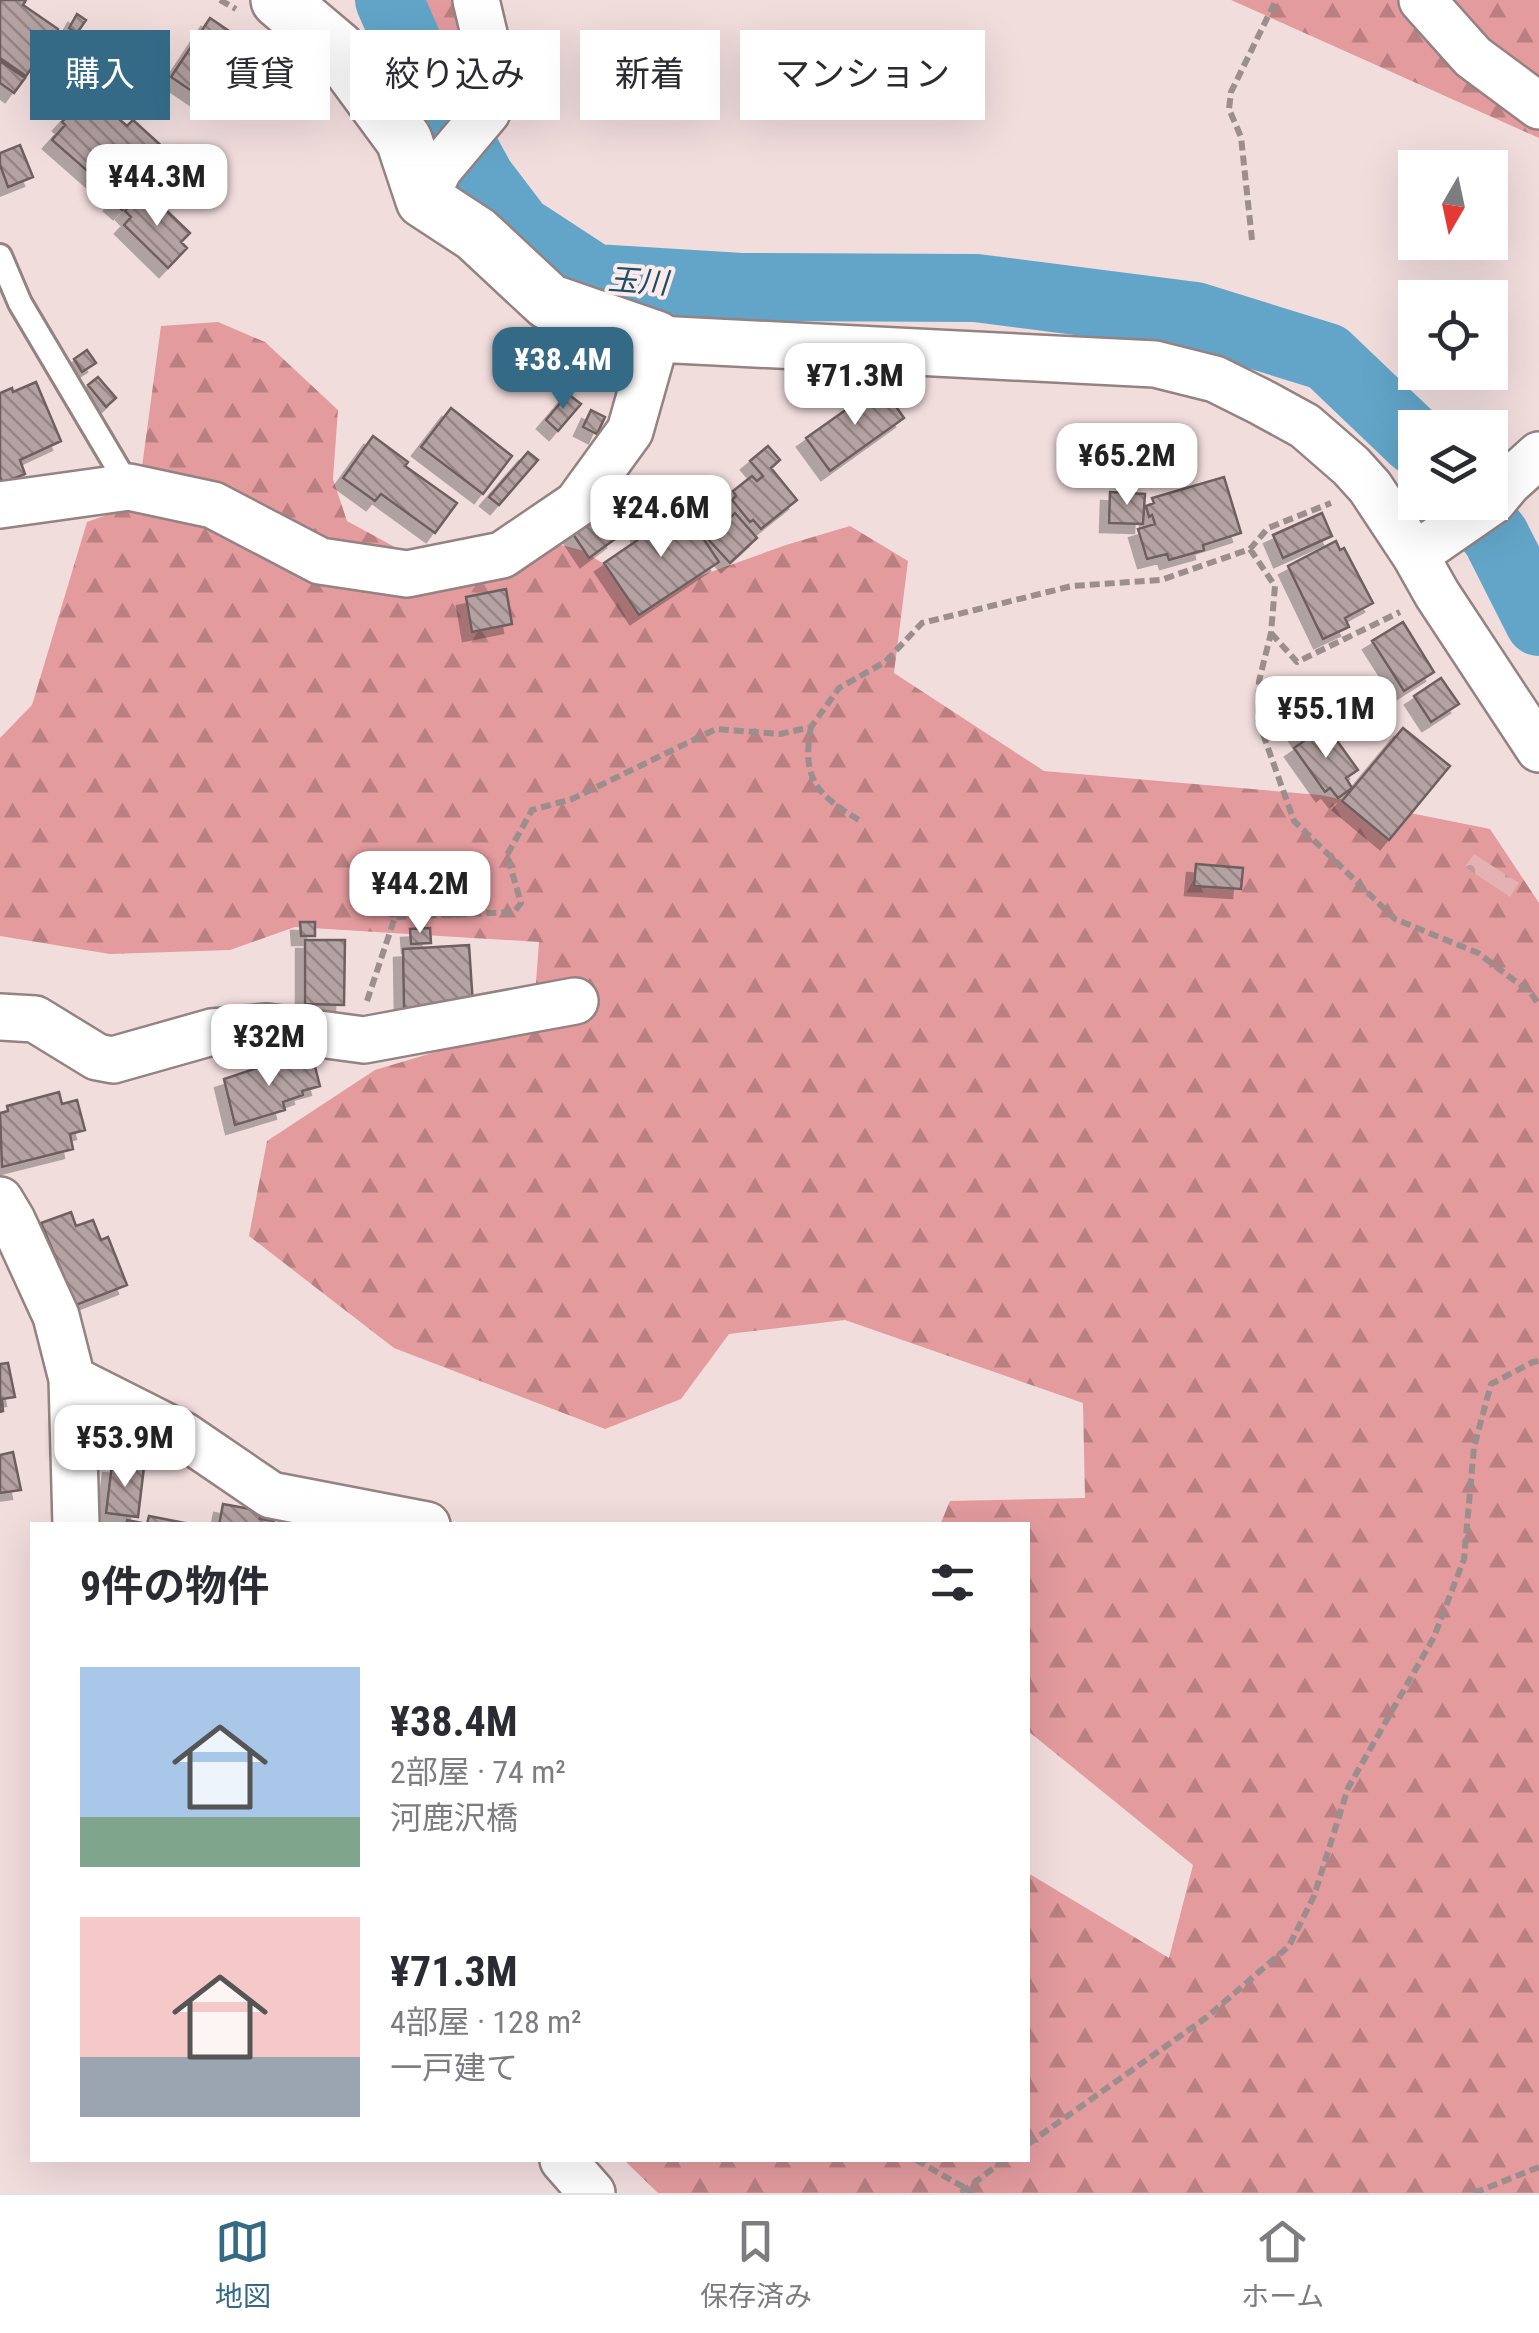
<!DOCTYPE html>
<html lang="ja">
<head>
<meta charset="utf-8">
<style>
  body { margin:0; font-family:"Roboto Condensed","Noto Sans JP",sans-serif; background:#f7f7f7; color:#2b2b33; height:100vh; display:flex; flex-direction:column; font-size:38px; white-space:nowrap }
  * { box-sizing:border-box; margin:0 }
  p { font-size:32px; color:#7c7c81 }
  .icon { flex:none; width:55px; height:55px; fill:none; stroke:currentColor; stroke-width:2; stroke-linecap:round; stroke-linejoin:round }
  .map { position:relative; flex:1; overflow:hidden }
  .side { position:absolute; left:30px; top:1522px; width:1000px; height:640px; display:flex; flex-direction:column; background:#fff; border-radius:0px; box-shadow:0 10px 40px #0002 }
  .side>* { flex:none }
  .hud { position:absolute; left:30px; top:30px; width:1000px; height:90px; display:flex; gap:20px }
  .needle { width:65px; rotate:189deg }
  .tools { position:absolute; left:1398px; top:150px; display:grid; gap:20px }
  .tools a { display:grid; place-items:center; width:110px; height:110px; border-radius:0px; background:#fff; box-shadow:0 10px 40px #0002; font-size:50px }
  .price { position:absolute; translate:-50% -85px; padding:0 22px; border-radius:20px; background:#fff; color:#222; font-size:32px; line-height:65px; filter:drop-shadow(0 2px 5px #0008) }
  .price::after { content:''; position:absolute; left:50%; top:60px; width:30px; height:22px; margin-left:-15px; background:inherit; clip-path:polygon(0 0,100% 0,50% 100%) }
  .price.on { background:#346a85; color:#fff }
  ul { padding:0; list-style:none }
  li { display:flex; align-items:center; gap:30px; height:250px; padding:0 50px }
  li span { display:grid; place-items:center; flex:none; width:280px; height:200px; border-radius:0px; color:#555 }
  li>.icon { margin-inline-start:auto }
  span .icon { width:120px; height:120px; fill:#fffc; stroke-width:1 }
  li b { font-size:42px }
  h2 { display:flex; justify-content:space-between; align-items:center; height:120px; padding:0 50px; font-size:42px }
  .tag { padding:0 35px; border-radius:0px; background:#fff; box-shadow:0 10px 40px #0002; font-size:35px; line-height:90px }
  .tag.on { background:#346a85; color:#fff }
  .dock { display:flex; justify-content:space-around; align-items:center; height:140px; border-top:2px solid #e1e1e2; background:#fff; font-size:28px; color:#7c7c81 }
  .dock a { display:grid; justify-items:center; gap:5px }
  .dock .on { color:#346a85 }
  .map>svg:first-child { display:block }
  .forest { fill:url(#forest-firs) }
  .cemetery { fill:url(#cemetery-stones) }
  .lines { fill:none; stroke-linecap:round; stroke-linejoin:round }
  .river { stroke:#62a5c8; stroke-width:68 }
  .building { fill:url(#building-back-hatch); stroke:#705f5f; stroke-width:2.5; filter:url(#shadow) }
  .service-casing { stroke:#958283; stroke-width:28 }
  .minor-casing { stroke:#958283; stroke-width:50 }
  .tertiary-casing { stroke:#958283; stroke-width:60 }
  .path { stroke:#9d8e8e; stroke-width:6; stroke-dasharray:10 5; stroke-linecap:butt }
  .service { stroke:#fff; stroke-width:22 }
  .minor { stroke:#fff; stroke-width:45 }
  .tertiary { stroke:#fff; stroke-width:55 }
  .labels { text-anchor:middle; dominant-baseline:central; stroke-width:8; stroke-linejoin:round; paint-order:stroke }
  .water-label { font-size:30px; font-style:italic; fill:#194f68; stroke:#ffeaea }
</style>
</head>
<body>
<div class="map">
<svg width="1539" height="2193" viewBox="0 0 1539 2193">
  <defs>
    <pattern id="forest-firs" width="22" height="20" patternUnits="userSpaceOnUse" patternTransform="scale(2.5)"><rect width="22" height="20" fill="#e39b9e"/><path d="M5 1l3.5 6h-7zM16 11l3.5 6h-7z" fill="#b97f81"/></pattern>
    <pattern id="cemetery-stones" width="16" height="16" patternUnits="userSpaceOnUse" patternTransform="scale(2.5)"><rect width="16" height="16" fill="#e4b2b3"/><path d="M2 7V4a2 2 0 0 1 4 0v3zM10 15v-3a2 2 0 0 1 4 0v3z" fill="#c4999a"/></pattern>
    <pattern id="building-back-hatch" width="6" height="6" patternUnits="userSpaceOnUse" patternTransform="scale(2.5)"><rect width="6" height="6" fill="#b5a2a2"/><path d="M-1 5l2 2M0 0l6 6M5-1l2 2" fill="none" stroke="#948484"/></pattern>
    <filter id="shadow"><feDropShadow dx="-9" dy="9" stdDeviation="0" flood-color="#0004"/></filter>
  </defs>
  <rect width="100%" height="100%" fill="#f2dddd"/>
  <path class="forest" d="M396,0H457L481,63L458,86L428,74Z
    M1231,0H1539V138Z
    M218,322L265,342L338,410L333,479L347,521L404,552L500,530L581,550L652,593L786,545L850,526L908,561L894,673L1044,771L1320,795L1490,829L1539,903V2193H658L624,2160H1028V1873L1169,1958L1193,1865L1028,1731V1525H940L950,1501L1085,1498L1083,1403L845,1320L729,1334L681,1399L605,1429L394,1348L249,1236L267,1141L375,1070L533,1023L539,942L295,927L230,950L110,954L0,936V738L32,705L87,522L137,504L161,326Z"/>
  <path class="cemetery" d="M1474,854L1519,883L1510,897L1465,867Z"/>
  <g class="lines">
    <path class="river" d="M389,0L413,55L481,179L519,229L594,278L741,287L976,288L1195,316L1327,357L1415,441
      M1469,502L1496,537L1539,622"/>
  </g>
  <path class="building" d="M0,0H26L23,5L58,29L26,76L0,58Z
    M77,14L86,20L77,33L69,28Z
    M210,18L247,43L208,102L171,77Z
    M0,61L25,78L14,93L0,83Z
    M89,93L127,126L133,120L165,149L139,178L146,185L122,210L113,202L117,197L52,140L65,125L62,122Z
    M20,145L33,177L8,187L0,165V153Z
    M145,190L190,233L181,242L187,248L168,268L124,225L131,217L125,211Z
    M87,350L96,363L82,372L74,359Z
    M98,377L116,398L106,407L88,385Z
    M36,382L61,441L20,460L25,474L3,483L0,477V393L12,388L13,392Z
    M881,385L904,418L830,471L806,438Z
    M568,394L581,404L558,431L546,420Z
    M451,408L512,456L483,494L421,447Z
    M591,410L605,417L597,434L583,427Z
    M373,436L408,462L405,466L457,503L435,533L381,494L375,501L343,478Z
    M768,446L780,460L771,468L797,500L761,529L753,520L750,522L732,500L736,496L733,491L752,476L757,481L763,476L750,461Z
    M528,452L538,460L499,505L489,497Z
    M1145,459L1163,464L1160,478L1141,473Z
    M1224,477L1241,533L1203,545L1204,550L1169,560L1167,554L1147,559L1138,529L1155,524L1152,515L1149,517L1146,506L1154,503L1152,498Z
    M1110,492L1145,494L1143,524L1109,523Z
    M681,505L719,562L639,615L604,563L642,537L640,532Z
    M593,507L615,539L589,558L567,525Z
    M735,513L757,538L730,563L708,539Z
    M1322,513L1332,536L1283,558L1273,535Z
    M1336,541L1340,550L1344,548L1373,603L1345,618L1349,627L1323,639L1288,566Z
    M506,589L512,624L472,632L466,597Z
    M1403,622L1434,672L1404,691L1372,641Z
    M1441,678L1459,704L1431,722L1414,696Z
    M1313,722L1328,743L1335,738L1358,770L1346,778L1352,788L1338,798L1330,788L1325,792L1294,748L1304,741L1298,732Z
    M1403,728L1450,766L1389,840L1342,801Z
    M1196,864L1243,868L1241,889L1194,886Z
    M300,922H315V936H301Z
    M430,928L431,943L411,944L410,929Z
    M305,940H345L344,1005L305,1004Z
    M469,945L473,1005L404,1009L403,949Z
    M313,1059L320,1086L302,1091L303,1095L283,1102L285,1110L235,1125L224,1079L281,1060L284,1066Z
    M59,1092L62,1104L77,1100L85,1130L70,1134L73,1149L2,1167L0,1113L8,1111L7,1106Z
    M71,1212L76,1226L93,1220L101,1240L108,1237L127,1285L76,1305L41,1223Z
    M8,1363L15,1397L2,1399L3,1411L0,1412V1364Z
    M13,1452L21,1490L0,1493V1455Z
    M112,1464L144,1467L138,1517L106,1513Z
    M223,1504L261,1511L260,1519L274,1521L273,1525H219Z
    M149,1516L195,1525H126L127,1520L147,1524Z"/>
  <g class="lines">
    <g class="service-casing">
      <path id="service" d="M0,256L20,303L129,487"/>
    </g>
    <g class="minor-casing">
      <path id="minor" d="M1422,0L1473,57L1539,106
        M424,200L439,169L487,112L492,67L476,0
        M0,505L129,487L213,505L320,561L407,574L502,555L577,504L630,431L656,339L1155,364L1215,379L1263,403L1305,426L1351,466L1370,487L1415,555L1437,594L1539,749
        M1415,555L1493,501L1508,483L1539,455
        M0,1017L35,1019L97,1057L113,1060L212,1032L267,1027L364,1040L575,1001
        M0,1200L12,1220L56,1316L72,1379L76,1525
        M72,1379L183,1435L271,1495L427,1525
        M563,2160L592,2193"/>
    </g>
    <g class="tertiary-casing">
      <path id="tertiary" d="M279,0L337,49L404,140L424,200L476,234L549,302L656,339"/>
    </g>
    <path class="path" d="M220,0L236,9
      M1252,240L1241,137L1229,109L1231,92L1276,0
      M1250,549L1275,586L1271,633L1259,681L1258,720L1294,821L1395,919L1478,953L1531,993L1539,1005
      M1271,633L1297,662L1400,612
      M811,727C801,781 818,795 862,822
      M367,1001L395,917L514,912L521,903L507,855L532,810L572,799L716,729L780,734L811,727L839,688L885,662L922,623L1072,586L1161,580L1250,549L1268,528L1331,503
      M1028,2144L1207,2017L1289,1946L1314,1896L1348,1788L1434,1637L1464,1559L1474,1447L1491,1384L1533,1362L1539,1361
      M916,2160L974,2193
      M961,2193L1004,2160
      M1474,2193L1539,2167"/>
    <use href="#service" class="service"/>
    <use href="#minor" class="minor"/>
    <use href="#tertiary" class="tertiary"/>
  </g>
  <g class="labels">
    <g class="water-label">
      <text transform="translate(638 281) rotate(4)">玉川</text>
    </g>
  </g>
</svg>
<div class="tools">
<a><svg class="needle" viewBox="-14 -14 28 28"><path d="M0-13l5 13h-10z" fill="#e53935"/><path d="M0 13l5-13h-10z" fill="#7c7c81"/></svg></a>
<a><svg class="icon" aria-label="locate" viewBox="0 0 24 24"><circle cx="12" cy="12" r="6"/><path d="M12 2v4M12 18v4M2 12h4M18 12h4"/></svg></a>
<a><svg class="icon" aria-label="layers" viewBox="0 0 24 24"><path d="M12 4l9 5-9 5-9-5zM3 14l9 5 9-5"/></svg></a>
</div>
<b class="price" style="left:157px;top:229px">¥44.3M</b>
<b class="price on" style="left:563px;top:412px">¥38.4M</b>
<b class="price" style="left:855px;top:428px">¥71.3M</b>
<b class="price" style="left:1127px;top:508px">¥65.2M</b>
<b class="price" style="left:661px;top:560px">¥24.6M</b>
<b class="price" style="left:1326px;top:761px">¥55.1M</b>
<b class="price" style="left:420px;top:936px">¥44.2M</b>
<b class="price" style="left:269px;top:1089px">¥32M</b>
<b class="price" style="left:125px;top:1490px">¥53.9M</b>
<div class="hud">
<a class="tag on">購入</a>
<a class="tag">賃貸</a>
<a class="tag">絞り込み</a>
<a class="tag">新着</a>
<a class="tag">マンション</a>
</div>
<section class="side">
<h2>9件の物件<svg class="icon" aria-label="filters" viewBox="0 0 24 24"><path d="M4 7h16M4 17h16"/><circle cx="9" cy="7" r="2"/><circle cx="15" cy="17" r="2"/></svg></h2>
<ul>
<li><span style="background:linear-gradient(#a9c7e8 75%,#7fa58c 0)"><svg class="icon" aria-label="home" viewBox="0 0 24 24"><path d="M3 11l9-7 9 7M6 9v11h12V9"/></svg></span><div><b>¥38.4M</b><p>2部屋 · 74 m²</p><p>河鹿沢橋</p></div></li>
<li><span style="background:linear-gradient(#f6c9c9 70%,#9aa5b1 0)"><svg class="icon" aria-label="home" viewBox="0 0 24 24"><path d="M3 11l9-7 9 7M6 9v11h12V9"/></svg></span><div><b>¥71.3M</b><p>4部屋 · 128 m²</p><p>一戸建て</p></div></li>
</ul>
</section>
</div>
<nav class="dock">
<a class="on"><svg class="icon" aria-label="map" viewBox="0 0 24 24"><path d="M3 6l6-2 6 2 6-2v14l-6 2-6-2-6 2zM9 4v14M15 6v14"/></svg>地図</a>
<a><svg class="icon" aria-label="saved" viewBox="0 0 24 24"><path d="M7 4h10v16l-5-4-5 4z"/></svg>保存済み</a>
<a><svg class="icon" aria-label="home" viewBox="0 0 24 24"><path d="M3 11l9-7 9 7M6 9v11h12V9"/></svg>ホーム</a>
</nav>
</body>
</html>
